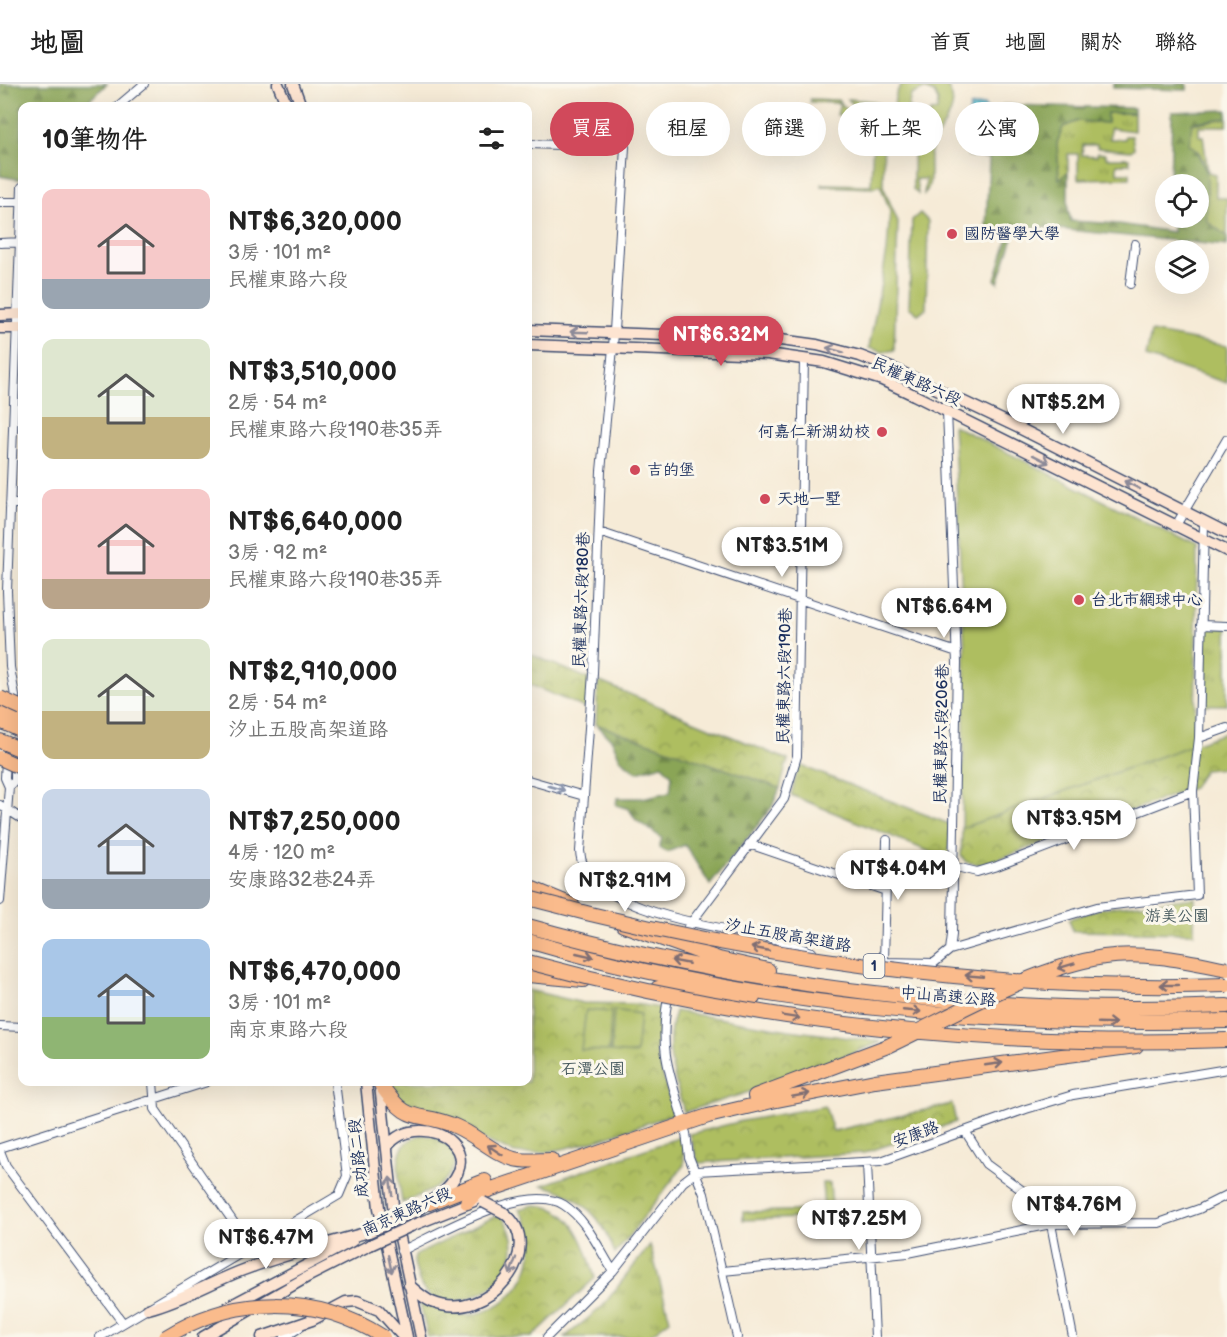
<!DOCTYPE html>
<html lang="zh-TW">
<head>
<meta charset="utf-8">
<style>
  body { margin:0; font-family:"Balsamiq Sans","LXGW WenKai TC",sans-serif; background:#f2f2f2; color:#222; height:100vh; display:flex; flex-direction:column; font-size:22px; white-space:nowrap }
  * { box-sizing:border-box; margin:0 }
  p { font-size:20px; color:#767676 }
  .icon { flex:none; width:33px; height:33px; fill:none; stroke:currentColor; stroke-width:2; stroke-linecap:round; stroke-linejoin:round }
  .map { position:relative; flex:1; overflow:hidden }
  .drawer { position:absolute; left:18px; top:18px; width:514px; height:984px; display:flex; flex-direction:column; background:#fff; border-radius:12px; box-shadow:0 6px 24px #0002 }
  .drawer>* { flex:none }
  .hud { position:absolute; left:550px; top:18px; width:570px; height:54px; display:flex; gap:12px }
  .buttons { position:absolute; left:1155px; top:90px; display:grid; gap:12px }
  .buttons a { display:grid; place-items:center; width:54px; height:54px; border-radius:50%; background:#fff; box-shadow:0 6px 24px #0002; font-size:30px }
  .price { position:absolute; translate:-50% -51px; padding:0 14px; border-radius:21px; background:#fff; color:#222; font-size:20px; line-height:39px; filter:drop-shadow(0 2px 3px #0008) }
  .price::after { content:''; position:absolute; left:50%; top:36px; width:18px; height:14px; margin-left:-9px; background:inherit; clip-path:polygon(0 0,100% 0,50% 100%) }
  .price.selected { background:#d1495b; color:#fff }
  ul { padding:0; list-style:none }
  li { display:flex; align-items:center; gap:18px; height:150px; padding:0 24px }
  li span { display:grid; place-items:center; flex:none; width:168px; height:120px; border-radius:12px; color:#555 }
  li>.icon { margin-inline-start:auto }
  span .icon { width:72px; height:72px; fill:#fffc; stroke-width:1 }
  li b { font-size:26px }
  h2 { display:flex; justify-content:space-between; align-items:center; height:72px; padding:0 24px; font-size:26px }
  .chip { padding:0 21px; border-radius:27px; background:#fff; box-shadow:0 6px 24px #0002; font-size:21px; line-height:54px }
  .chip.selected { background:#d1495b; color:#fff }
  header { display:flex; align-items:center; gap:36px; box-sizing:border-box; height:84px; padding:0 30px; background:#fff; border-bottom:2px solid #e0e0e0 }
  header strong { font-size:28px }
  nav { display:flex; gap:33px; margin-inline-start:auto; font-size:21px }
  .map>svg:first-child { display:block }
  .grass { fill:url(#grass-tufts); stroke:#64765f; stroke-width:1.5 }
  .forest { fill:url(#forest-firs); stroke:#526a5a; stroke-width:1.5 }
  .park { fill:url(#park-crowns); stroke:#64765f; stroke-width:1.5 }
  .garden { fill:#aebe60; stroke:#64765f; stroke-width:1.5; fill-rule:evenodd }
  .water { fill:url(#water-waves); stroke:#357495; stroke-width:1.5 }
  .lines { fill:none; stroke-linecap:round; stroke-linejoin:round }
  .street-tunnel { stroke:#cac5bf; stroke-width:8; stroke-dasharray:8 4; stroke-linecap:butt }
  .street-casing { stroke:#3c4b70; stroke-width:10 }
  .secondary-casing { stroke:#3c4b70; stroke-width:13 }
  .highway-casing { stroke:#3c4b70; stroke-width:16 }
  .street { stroke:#fff; stroke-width:8 }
  .secondary { stroke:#fde4d1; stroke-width:10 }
  .highway { stroke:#fabb8c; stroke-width:14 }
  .secondary-bridge-casing { stroke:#3c4b70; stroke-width:13; stroke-linecap:butt }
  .highway-bridge-casing { stroke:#3c4b70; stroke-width:16; stroke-linecap:butt }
  .secondary-bridge { stroke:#fde4d1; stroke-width:10 }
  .highway-bridge { stroke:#fabb8c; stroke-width:14 }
  .oneway { stroke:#8c8a98 }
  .oneway2 { stroke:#8d97ae }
  .oneway3 { stroke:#7f6e73 }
  .poi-dot { fill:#d1495b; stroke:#fbf7ec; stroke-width:2 }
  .labels { text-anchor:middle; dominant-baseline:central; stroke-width:6; stroke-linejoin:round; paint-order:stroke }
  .shield { fill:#fbf7ec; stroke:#5e6b89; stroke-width:1.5 }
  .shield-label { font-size:15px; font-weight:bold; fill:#1b2f5e }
  .poi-label { font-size:16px; fill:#1b2f5e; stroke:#fbf7ec; text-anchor:start }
  .street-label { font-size:16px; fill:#1b2f5e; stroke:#fbf7ec }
  .park-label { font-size:16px; fill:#475a5f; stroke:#fbf7ec }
</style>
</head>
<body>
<header>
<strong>地圖</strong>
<nav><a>首頁</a><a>地圖</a><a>關於</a><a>聯絡</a></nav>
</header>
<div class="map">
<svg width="1227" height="1253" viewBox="0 0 1227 1253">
  <defs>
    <pattern id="grass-tufts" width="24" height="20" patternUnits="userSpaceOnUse" patternTransform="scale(1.5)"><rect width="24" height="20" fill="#aebe60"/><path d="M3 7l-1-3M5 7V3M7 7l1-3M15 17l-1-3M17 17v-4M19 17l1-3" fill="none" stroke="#8d9b52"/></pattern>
    <pattern id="forest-firs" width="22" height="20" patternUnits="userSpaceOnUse" patternTransform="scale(1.5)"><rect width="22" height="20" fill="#8aa556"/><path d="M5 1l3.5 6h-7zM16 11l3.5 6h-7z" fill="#70874a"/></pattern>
    <pattern id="park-crowns" width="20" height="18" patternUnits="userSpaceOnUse" patternTransform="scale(1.5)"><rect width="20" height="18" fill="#aebe60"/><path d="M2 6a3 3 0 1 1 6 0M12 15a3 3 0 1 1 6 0" fill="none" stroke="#8d9b52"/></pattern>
    <pattern id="water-waves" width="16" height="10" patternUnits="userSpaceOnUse" patternTransform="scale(1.5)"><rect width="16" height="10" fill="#4fb8cc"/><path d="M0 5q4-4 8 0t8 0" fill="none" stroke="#4196a9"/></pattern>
  </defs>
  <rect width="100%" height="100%" fill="#fbf7ec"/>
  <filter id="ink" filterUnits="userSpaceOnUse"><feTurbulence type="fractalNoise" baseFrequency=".0167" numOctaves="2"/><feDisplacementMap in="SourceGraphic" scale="12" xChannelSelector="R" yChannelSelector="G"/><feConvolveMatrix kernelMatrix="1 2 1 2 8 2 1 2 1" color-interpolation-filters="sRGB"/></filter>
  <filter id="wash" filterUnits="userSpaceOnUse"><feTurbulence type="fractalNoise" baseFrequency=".008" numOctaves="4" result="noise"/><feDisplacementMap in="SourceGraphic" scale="24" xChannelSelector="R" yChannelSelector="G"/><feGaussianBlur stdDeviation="1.35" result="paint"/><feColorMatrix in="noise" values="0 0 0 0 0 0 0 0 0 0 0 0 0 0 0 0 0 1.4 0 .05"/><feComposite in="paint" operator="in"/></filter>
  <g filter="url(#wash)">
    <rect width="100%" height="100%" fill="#f6ebd7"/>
    <path class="grass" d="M1107,29H1134V47L1110,44V55H1125V52H1132L1134,64L1131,67L1097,64V61H1083L1082,71L1097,72V69L1106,70V74H1129L1130,80H1117V89H1130V94L1078,95V70H1068V88L1059,96L1057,59L1063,43L1078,37L1107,39Z
      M1205,544H1227V621H1204Z
      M421,1051C438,1051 447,1058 456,1072C452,1103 428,1107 402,1119C399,1094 389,1059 421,1051Z
      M500,1130C552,1196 431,1250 418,1193C416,1186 412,1178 416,1171Z
      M650,1161L670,1236L647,1253H565L602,1223Z"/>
    <path class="forest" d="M0,0H107L83,22H22V96L0,92Z
      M1113,0H1187V6L1113,4Z
      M1003,21L1134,24V29H1107V39L1078,37L1063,43L1057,59L1059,95L1068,88V126L1071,137L1119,140L1173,148L1172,134H1198V100H1170L1172,28L1227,26V34L1196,38L1195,63L1209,94L1207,110L1216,144L1227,152V162L1017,141L998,199L995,195L1010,148L986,145L989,74L968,72L971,56H975L989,34V27Z
      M596,640L780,704L772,723L710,801L685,761L667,768L659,764L662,754L636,736L629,725L616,721L617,714H642L670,708L672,691L662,681L637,688L620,675L612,656Z"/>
    <path class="park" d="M528,569L589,595L587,625L528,600Z
      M598,597L788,676L780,704L596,640Z
      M1227,648V684L1204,686L1193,704L982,781L966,778L961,772L962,744Z
      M799,681L952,741L947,775L791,711Z
      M1195,814L1194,849L1073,847L1069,835L1102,824Z
      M528,906L583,919L637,920L661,924L656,968L674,1030C630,1044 559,1074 515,1069L412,1026L398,1013L390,998H528Z
      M675,927L789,946L881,958L762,1004L684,1028C674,991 663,965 675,927Z
      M952,1020L956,1038L864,1069L698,1079L689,1050L742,1037L825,1022L833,1047Z
      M683,1052L684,1081L615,1170C604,1134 580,1110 542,1101Z
      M822,1099H830L833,1133L743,1136V1128L824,1126Z
      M534,1121C575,1122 585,1161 595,1194L532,1253H428L419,1217C434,1224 450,1232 467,1231C519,1227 550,1168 519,1125Z"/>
    <path class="garden" d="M902,0H945C968,27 932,46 930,73C929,85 933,102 924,110L926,95H916L918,110L913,105C912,91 915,75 912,61C908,38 882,25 902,0ZM924,5L934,9L938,17L937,27L930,28V31H917L908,23L911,11Z
      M810,15L838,16L863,43L861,52H872L873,42L848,15L872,17L881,21L884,35L883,102L898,138L894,266L883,268L869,264L887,167L890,126L880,101L872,104L822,102V100L871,101L873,54H859V43L848,42V31H837L840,19L810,18Z
      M1227,34V42H1199V52H1203L1208,88L1216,91V114H1227V152L1207,137C1205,114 1215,74 1189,60L1192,40Z
      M920,129L928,137L926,224L918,230L909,223L912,136Z
      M1151,248L1227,262V299L1146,273Z
      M953,341L1197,464L1195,660L962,744L965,568Z
      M586,926L611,928L609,967L581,966Z
      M614,926L640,930L636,970L611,968Z"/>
    <path class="water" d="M984,21L989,27L986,44L980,56H971L968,41L970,23Z"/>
  </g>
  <g filter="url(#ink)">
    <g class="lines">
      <path class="street-tunnel" d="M15,679L17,642"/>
      <g class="street-casing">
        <path id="street" d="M118,22L144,0
          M528,60L625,63L613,264L601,387L593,589L580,767C583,827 719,843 764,852C781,856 797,863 812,868
          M0,118H21
          M0,159L22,158
          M1130,200L1135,160
          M10,420H22
          M1175,443L1227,355
          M599,448L957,568
          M1201,541L1227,542
          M17,624L10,583L7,507L22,103
          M1199,654L1227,644
          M528,696L584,712
          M9,703L15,697V679
          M0,721L22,735
          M749,760L886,807
          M952,782L977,788L997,782L1193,707
          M0,817L9,703L5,694L6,676
          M688,843L784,715L797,672L804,275
          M950,866L1097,823L1197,811L1193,707L1199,654L1204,438
          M884,878L887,756
          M886,878L934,879L950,866L952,851L957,579L947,327
          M668,913C659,962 668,986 682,1032
          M0,942L22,943
          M153,998L155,1025L250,1162
          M965,1047L986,1080L1034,1115L1051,1140L1159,1139L1199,1125L1227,1111
          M686,1049L689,1073L704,1110L737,1253
          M0,1064L207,998
          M0,1067L6,1082L123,1239
          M867,1079L875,1253
          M401,1167C438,1150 526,1097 564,1121C587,1136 599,1165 613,1187
          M723,1187L908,1169L1051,1140L1073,1253
          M100,1253L339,1111L347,1092L335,998
          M285,1253L299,1244
          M547,1253L613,1187L683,1098L697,1087L881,1077L1026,1025L1073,1011L1227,985"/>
      </g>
      <g class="secondary-casing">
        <path id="secondary" d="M278,0L287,22
          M293,0L301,22
          M0,231L22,230
          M0,244H22
          M528,246L773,255L817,261L860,272L899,287L1019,344L1227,449
          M528,261L768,270L824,278L882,296L914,311L1227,467
          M366,998L379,1124L407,1253
          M380,1001L393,1121L421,1253
          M387,1063C419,1019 519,1073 411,1129
          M411,1142L474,1117
          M409,1201C416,1207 423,1214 432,1218C489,1242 549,1163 504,1129
          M226,1224L352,1157
          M148,1225C183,1216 213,1197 246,1185C286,1170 328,1159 369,1148
          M203,1253L307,1193L370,1161
          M262,1253L312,1236L346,1218L357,1217L379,1226L403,1253"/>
      </g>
      <g class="highway-casing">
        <path id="highway" d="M0,627L22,635
          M0,637L22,647
          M0,657L22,666
          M528,803L572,821
          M623,841L719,875L768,886
          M528,842C750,904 997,932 1227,922
          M528,857C754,923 993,943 1227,937
          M528,891L583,896
          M658,904L753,914
          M380,999C410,1045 417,1025 457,1043C477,1052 493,1069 514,1075C525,1078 538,1076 551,1076
          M755,1012L888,962
          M467,1118L474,1111L708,1032L772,1017L875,997L1136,962
          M429,1119L485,1097"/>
      </g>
      <use href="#street" class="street"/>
      <use href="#secondary" class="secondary"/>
      <use href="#highway" class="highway"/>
      <g class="secondary-bridge-casing">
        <path id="secondary-bridge" d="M483,1118L504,1129
          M369,1148L411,1129
          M370,1161L411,1142"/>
      </g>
      <g class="highway-bridge-casing">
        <path id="highway-bridge" d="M0,614L22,624
          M0,674L22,684
          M528,814C751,874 996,909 1227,901
          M528,878C756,940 991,964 1227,956
          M888,962C954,931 1032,884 1104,873C1145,867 1187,877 1227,885
          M166,1253C234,1211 316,1210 383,1253"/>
      </g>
      <use href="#secondary-bridge" class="secondary-bridge"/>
      <use href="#highway-bridge" class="highway-bridge"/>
    </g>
    <defs><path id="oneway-shaft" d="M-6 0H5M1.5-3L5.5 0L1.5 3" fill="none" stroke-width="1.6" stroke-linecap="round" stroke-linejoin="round" transform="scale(1.5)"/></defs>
    <g class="oneway">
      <use href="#oneway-shaft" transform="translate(579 248) rotate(-178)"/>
      <use href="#oneway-shaft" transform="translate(835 266) rotate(-165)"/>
      <use href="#oneway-shaft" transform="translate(1041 375) rotate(27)"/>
      <use href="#oneway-shaft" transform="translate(1132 401) rotate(-153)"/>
      <use href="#oneway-shaft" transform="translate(391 1102) rotate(-97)"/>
      <use href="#oneway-shaft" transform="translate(390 1180) rotate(78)"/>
      <use href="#oneway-shaft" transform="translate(513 1182) rotate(110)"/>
    </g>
    <use class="oneway2" href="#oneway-shaft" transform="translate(556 704) rotate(16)"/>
    <g class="oneway3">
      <use href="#oneway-shaft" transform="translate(760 865) rotate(-169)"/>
      <use href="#oneway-shaft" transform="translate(585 871) rotate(13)"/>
      <use href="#oneway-shaft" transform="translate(680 878) rotate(-169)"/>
      <use href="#oneway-shaft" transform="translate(1066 882) rotate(163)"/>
      <use href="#oneway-shaft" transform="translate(974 892) rotate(-175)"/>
      <use href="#oneway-shaft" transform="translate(1169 901) rotate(-180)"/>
      <use href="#oneway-shaft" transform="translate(912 927) rotate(5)"/>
      <use href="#oneway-shaft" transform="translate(791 933) rotate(9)"/>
      <use href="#oneway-shaft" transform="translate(1107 939) rotate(2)"/>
      <use href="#oneway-shaft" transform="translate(994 980) rotate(-8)"/>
      <use href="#oneway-shaft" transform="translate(801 1011) rotate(-11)"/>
      <use href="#oneway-shaft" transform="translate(495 1066) rotate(-147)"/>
    </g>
  </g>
  <g class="poi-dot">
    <circle cx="952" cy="150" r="6"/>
    <circle cx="882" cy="348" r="6"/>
    <circle cx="635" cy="386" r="6"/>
    <circle cx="765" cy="415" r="6"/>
    <circle cx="1079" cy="516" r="6"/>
  </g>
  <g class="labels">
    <rect class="shield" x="863.5" y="870" width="21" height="24" rx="4.5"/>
    <g class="shield-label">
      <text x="874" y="882">1</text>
    </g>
    <g class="poi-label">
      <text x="964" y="150">國防醫學大學</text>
      <text x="870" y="348" text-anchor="end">何嘉仁新湖幼校</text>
      <text x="647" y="386">吉的堡</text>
      <text x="777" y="415">天地一墅</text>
      <text x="1091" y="516">台北市網球中心</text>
    </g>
    <g class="street-label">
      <text transform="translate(916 298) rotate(24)">民權東路六段</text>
      <text transform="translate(582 516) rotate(-88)">民權東路六段180巷</text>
      <text transform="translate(785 592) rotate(-89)">民權東路六段190巷</text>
      <text transform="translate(942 650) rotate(-89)">民權東路六段206巷</text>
      <text transform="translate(788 852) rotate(10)">汐止五股高架道路</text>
      <text transform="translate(948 913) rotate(5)">中山高速公路</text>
      <text transform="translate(916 1051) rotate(-20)">安康路</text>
      <text transform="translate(359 1074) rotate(-96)">成功路二段</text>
      <text transform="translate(407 1128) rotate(-24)">南京東路六段</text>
    </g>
    <g class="park-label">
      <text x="1177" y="832">游美公園</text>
      <text x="593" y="985">石潭公園</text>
    </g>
  </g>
</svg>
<div class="buttons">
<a><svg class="icon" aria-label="locate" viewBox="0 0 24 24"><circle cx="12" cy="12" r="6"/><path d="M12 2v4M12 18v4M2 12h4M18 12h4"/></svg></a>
<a><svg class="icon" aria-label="layers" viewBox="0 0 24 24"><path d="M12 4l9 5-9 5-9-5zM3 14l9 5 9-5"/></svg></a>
</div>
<b class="price selected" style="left:721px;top:283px">NT$6.32M</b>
<b class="price" style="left:1063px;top:351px">NT$5.2M</b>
<b class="price" style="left:782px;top:494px">NT$3.51M</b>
<b class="price" style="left:944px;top:555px">NT$6.64M</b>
<b class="price" style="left:1074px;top:767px">NT$3.95M</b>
<b class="price" style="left:898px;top:817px">NT$4.04M</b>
<b class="price" style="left:625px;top:829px">NT$2.91M</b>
<b class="price" style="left:1074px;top:1153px">NT$4.76M</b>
<b class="price" style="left:859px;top:1167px">NT$7.25M</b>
<b class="price" style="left:266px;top:1186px">NT$6.47M</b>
<div class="hud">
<a class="chip selected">買屋</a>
<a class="chip">租屋</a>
<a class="chip">篩選</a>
<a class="chip">新上架</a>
<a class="chip">公寓</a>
</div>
<section class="drawer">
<h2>10筆物件<svg class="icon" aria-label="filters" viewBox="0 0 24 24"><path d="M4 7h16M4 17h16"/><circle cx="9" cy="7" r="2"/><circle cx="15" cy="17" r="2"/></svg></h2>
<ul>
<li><span style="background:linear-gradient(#f6c9c9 75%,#9aa5b1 0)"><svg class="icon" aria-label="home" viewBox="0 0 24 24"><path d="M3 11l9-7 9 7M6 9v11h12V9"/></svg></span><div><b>NT$6,320,000</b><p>3房 · 101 m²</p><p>民權東路六段</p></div></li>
<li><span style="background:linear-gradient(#dfe7d0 65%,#c2b280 0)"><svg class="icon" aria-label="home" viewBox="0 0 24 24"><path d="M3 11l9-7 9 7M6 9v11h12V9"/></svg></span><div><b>NT$3,510,000</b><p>2房 · 54 m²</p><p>民權東路六段190巷35弄</p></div></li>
<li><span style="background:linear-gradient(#f6c9c9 75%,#b9a48a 0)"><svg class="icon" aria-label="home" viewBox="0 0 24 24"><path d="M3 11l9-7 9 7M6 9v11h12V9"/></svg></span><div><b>NT$6,640,000</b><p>3房 · 92 m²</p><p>民權東路六段190巷35弄</p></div></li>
<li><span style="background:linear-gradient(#dfe7d0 60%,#c2b280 0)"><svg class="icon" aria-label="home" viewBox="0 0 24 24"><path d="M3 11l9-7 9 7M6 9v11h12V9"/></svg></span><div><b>NT$2,910,000</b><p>2房 · 54 m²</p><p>汐止五股高架道路</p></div></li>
<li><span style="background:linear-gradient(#c9d6e8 75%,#9aa5b1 0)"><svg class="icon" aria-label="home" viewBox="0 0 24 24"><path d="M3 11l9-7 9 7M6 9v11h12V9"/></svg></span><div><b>NT$7,250,000</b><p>4房 · 120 m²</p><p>安康路32巷24弄</p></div></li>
<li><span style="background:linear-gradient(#a9c7e8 65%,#8fb573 0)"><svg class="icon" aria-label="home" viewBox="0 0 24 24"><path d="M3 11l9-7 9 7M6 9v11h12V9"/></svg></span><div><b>NT$6,470,000</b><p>3房 · 101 m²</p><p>南京東路六段</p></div></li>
</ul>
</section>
</div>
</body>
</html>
